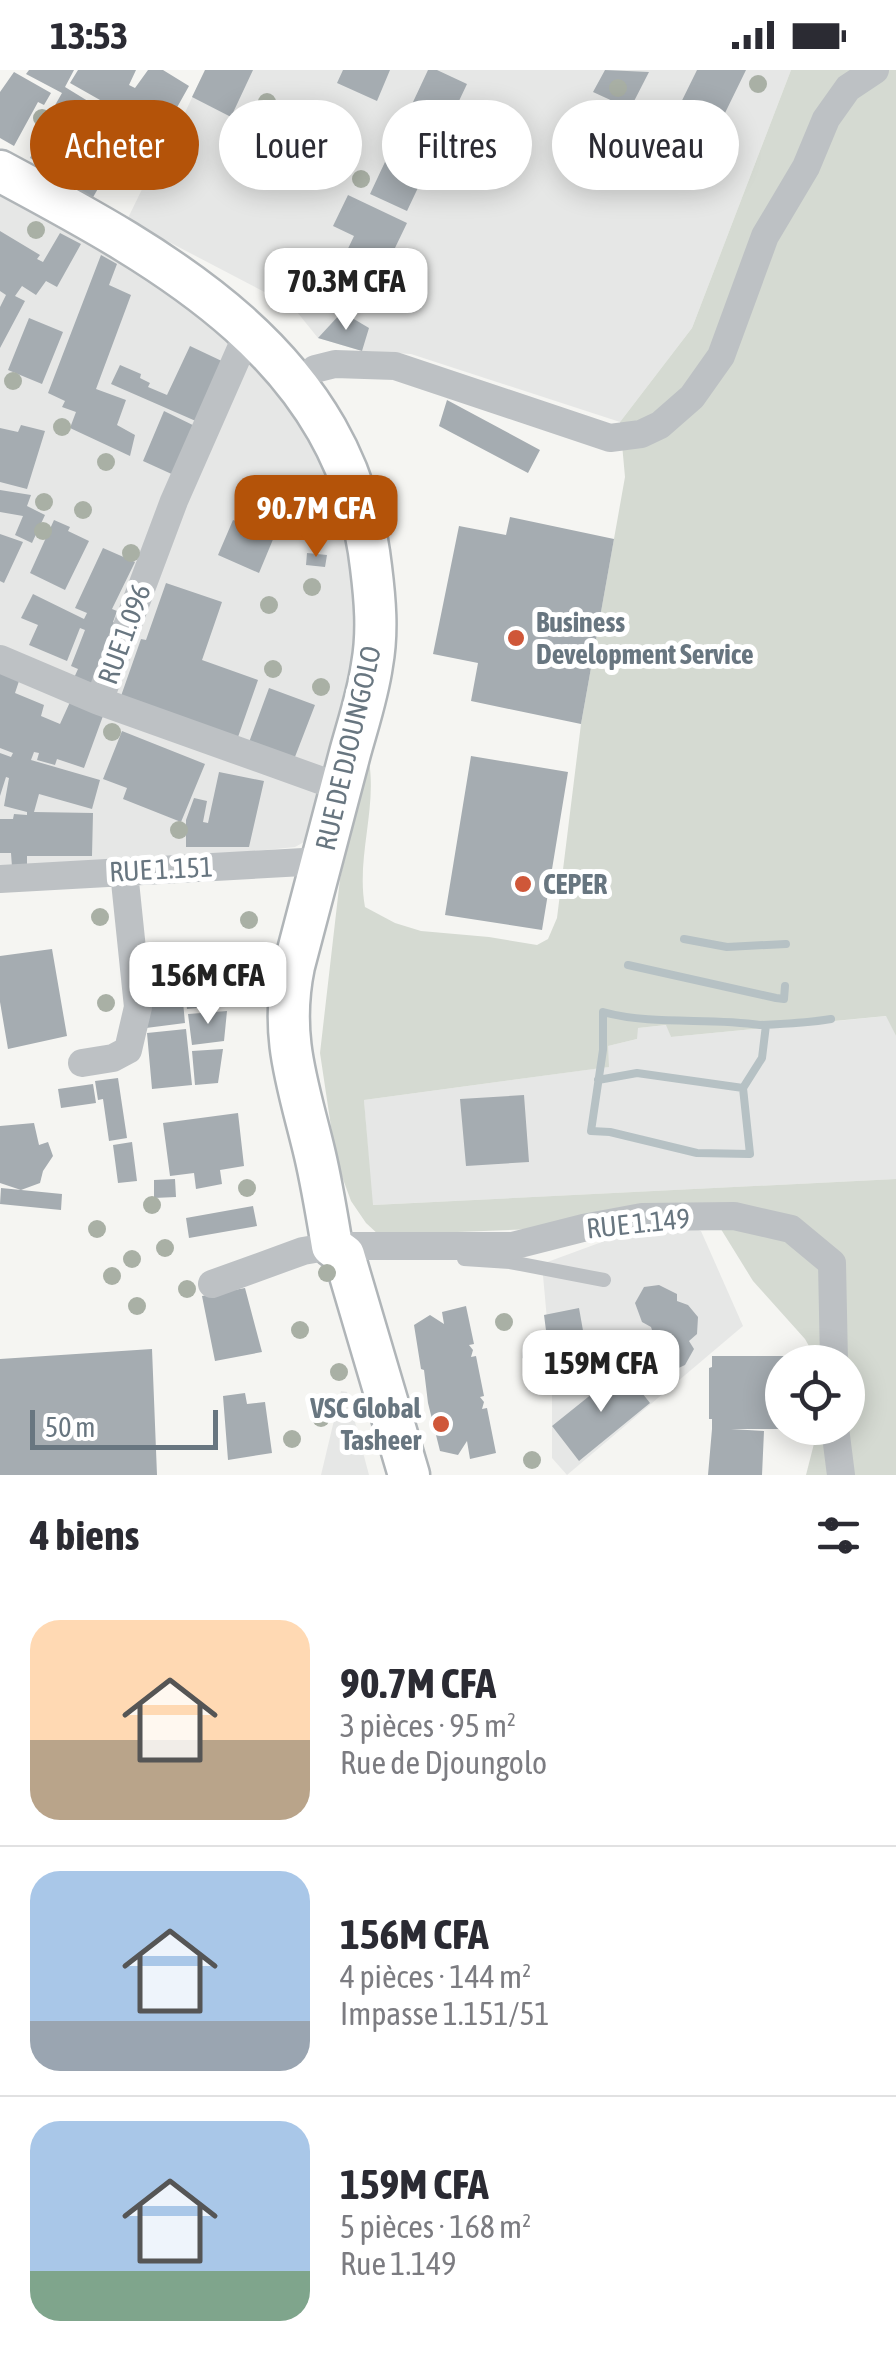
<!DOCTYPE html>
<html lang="fr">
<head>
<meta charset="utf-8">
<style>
  body { margin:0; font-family:"Asap Condensed",sans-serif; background:#f2f2f3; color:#2b2b33; height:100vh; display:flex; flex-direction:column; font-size:38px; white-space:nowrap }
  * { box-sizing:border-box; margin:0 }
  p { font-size:32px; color:#7c7c81 }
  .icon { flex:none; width:55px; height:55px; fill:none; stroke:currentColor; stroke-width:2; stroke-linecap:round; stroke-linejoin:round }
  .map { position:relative; height:1405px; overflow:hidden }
  .sheet { display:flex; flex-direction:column; background:#fff; flex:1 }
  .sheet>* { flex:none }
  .hud { position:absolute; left:30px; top:30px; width:838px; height:90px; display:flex; gap:20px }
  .buttons { position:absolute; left:765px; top:1275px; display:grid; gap:20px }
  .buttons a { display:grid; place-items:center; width:100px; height:100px; border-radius:50%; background:#fff; box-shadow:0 5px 25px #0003; font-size:50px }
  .scale { position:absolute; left:30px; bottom:25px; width:188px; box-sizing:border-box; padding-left:10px; border:5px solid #687680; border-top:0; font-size:28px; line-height:35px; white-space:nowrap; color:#687680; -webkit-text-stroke:8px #fff; paint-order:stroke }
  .price { position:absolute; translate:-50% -85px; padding:0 22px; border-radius:20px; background:#fff; color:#222; font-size:32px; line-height:65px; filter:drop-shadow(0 2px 5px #0008) }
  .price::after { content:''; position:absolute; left:50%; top:60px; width:30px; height:22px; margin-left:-15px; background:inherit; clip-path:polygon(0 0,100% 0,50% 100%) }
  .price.on { background:#b45309; color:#fff }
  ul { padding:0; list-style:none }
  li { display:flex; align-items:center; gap:30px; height:250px; padding:0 30px }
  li+li { border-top:2px solid #e1e1e2 }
  li span { display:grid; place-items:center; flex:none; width:280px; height:200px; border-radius:30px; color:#555 }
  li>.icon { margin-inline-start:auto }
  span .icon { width:120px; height:120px; fill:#fffc; stroke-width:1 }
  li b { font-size:42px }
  h2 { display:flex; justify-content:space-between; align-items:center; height:120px; padding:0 30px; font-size:42px }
  .chip { padding:0 35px; border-radius:45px; background:#fff; box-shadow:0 5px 25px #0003; font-size:35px; line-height:90px }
  .chip.on { background:#b45309; color:#fff }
  .status { display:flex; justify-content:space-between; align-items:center; height:70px; padding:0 50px; background:#fff; direction:ltr }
  .status svg { height:28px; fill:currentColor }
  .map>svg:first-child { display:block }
  .built { fill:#e6e7e6 }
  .green { fill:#d5dad2 }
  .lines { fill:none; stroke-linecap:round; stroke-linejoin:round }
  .stream { stroke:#b6c1c4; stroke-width:8 }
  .building { fill:#a5acb1 }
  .secondary-casing { stroke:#b0b5b8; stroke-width:45 }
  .lane { stroke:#bdc1c4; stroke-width:14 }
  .street { stroke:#bdc1c4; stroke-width:28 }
  .secondary { stroke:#fff; stroke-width:40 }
  .tree { fill:#a9b0a5 }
  .poi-dot { fill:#cf5739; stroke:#fff; stroke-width:4 }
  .labels { text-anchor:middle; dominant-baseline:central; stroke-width:10; stroke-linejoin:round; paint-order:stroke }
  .poi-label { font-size:28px; font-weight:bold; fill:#687680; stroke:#fff; text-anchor:start }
  .street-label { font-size:28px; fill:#687680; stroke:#fff }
</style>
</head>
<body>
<div class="status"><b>13:53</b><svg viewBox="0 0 49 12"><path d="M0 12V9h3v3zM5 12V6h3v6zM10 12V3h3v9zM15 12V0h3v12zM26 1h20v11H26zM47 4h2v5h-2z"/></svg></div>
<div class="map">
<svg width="896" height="1405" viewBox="0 0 896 1405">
  <rect width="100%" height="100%" fill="#f5f5f2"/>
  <path class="built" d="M205,0H791L692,258L620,352L411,284L362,281L318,268L293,237L127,150L169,64L174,66Z
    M0,121L131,191L197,239L284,325L328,392L358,532L354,587L315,766L295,777L176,789L0,800Z
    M887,946L896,966V1109L372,1135L364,1030L608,997V976L637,969V958L667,955L671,967Z
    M667,1148L701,1161L743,1256L567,1405L552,1388V1306L542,1194Z
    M341,1321L347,1322L369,1405H321Z"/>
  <path class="green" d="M791,0H896V966L886,946L671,967L666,955L638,958L637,969L608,976L609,997L364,1030L373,1135L896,1109V1405H806L818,1358H848V1292H818L805,1269L753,1211L711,1143L534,1159L379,1165L366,1153L351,1131L336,1090L320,983L340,809L355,746L352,692L369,691C377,740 356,788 365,837L395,853L421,861L489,867L537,875L548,869L557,848L581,654L625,407L620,352L692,258Z"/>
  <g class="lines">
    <path class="stream" d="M684,869L727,877L786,874
      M628,895L776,928L784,929L785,916
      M766,955L762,988L743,1018L750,1084L697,1083L610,1062L591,1061L603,980V942C655,956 708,947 760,955C784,954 807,953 831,949
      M598,1010L637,1003L743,1018"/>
  </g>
  <path class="building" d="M29,0H74L65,17L96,36L100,30L70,13L78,0H136L129,15L135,18L148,0H163L189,16L175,41L167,37L156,56L120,35L117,40L123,44L120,51L129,55L134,47L152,58L142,72L129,65L92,129L57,112L61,104L30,88L47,54L98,79L114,46L97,37L92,47L84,42L75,57L50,44L62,23L26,4Z
    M205,0H253L231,47L192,27Z
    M343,0H390L377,31L337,13Z
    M428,0H437L467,14L407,141L370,124Z
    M605,0L649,2L630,39L593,22Z
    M697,0H746L704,86L664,67Z
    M14,2L51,23L44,35L38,32L14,76L0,68V22Z
    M348,125L407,153L382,205L344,187L354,166L333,156Z
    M0,161L40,185L37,189L43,192L60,163L81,174L57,217L46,211L36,225L22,216L15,226L25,231L0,278V237L6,225L0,221Z
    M101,185L117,194L109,215L131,225L96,319L126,330L117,355L135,365L130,386L70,358L76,342L62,337L65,331L48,323Z
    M342,242L369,258L362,281L318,268Z
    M29,248L63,262L42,314L8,300Z
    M190,276L226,293L198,352L111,314L120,295L141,304L140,308L150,313L148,317L167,325Z
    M447,330L540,380L528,403L439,356Z
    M164,341L203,360L176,406L143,391Z
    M21,355L45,361L27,419L0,412V358L18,362Z
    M0,420L31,425L27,436L45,445L32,473L15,465L23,446L0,442Z
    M510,447L614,469L581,654L471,631L478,593L433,584L459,456L506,465Z
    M54,450L70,457L68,461L89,471L65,520L30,503Z
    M233,450L274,467L259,503L218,485Z
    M0,464L23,472L4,513L0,511Z
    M103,478L135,492L112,539L117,541L113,552L120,555L96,618L73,610L78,599L71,596L85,560L80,558L67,591L29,575L38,555L21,548L33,524L84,549L87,543L75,538Z
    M307,483L327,485L325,497L306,495Z
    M166,513L222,532L202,590L258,610L238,667L121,626L141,569L146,570Z
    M0,600L20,608L15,623L44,635L41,646L60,654L70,632L103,646L84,698L57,689L55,695L37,690L39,683L34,682L31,690L100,710L92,739L39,724L34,742L93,743L92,786H27V797H12L11,783H0V749H13L14,744L27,745V742L4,736L9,708L6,707L0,726V683L11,687L13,683L0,678Z
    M269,618L315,635L293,692L248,675Z
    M122,661L205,694L181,752L123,729L127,718L103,709Z
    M471,686L568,702L542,860L445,845Z
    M219,702L264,711L249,777H186V750L194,728L207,731L203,752L208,753Z
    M52,879L67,966L8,979L0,932V886Z
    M181,901L183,929L145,932L143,913L164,911L163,903Z
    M183,901H230L228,935L187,939Z
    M183,932L185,953L146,958L143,937Z
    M227,941L224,971L192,975L188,944Z
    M186,959L192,1015L152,1019L147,963Z
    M223,979L218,1013L195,1015L192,981Z
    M118,1008L127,1068L109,1071L103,1029L98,1030L95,1011Z
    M93,1014L96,1033L61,1038L58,1019Z
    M524,1025L529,1092L466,1096L460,1029Z
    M238,1043L244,1096L220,1100L222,1114L196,1119L194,1103L170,1106L163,1053Z
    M34,1053L39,1075L48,1072L53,1086L43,1101L40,1113L21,1120L0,1113V1056Z
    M132,1072L137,1111L118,1113L113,1075Z
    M175,1109L176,1127L154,1128V1110Z
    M1,1118L62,1124L61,1140L0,1134Z
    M253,1136L257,1156L189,1168L186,1148Z
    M659,1215L677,1224V1231L688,1235L698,1247L697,1264L689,1271L694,1279L685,1295L670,1302L654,1295L649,1278L654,1266L651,1257L642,1252L635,1233L644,1217Z
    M245,1218L262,1282L215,1291L202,1226Z
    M466,1236L474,1274L469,1275L473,1280L471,1287L476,1286L484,1326L480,1327L484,1332L482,1339L487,1338L496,1383L470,1389L467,1371L458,1385L440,1381L428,1333L424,1300L421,1299L414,1255L430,1245L444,1254L442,1242Z
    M579,1238L590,1300L552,1306L544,1245Z
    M533,1271L541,1275V1288L534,1294L522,1288L523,1275Z
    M152,1279L157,1405H0V1289Z
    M712,1286H793V1292H782V1359H731L764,1361L762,1405H708L712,1359V1349H709V1298L712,1297Z
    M623,1299L650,1333L579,1391L552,1356Z
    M245,1323L247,1334L265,1332L272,1383L228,1390L223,1326Z"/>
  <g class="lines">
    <g class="secondary-casing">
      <path id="secondary" d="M0,101C168,191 347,287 371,497C375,529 378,562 372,595C368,624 358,654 350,683C332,754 313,825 294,896C279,968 299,1017 315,1085C322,1115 327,1146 332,1176L344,1185L409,1405"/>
    </g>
    <path class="lane" d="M464,1189L510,1192L604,1210"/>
    <path class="street" d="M249,260L174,431L99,631L342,718
      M315,299L335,294L395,296L610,368L641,364L660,355L692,327L721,286L765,166L806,97L826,49L848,18L875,0
      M0,589L99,631
      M0,809L321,791
      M82,993L113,988L128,980L138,937L124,802
      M212,1214L303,1181L332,1176H512L583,1158L642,1147L734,1146L791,1159L832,1193L834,1292
      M835,1358L841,1405"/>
    <use href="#secondary" class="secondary"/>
  </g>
  <g class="tree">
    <circle cx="758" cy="14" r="9"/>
    <circle cx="618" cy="18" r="9"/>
    <circle cx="267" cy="32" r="9"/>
    <circle cx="42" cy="48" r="9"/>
    <circle cx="293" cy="48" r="9"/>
    <circle cx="726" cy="77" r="9"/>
    <circle cx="361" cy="109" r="9"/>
    <circle cx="36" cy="160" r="9"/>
    <circle cx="399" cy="227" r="9"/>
    <circle cx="13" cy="311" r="9"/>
    <circle cx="62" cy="357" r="9"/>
    <circle cx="106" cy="392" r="9"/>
    <circle cx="44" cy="432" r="9"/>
    <circle cx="83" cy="440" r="9"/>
    <circle cx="264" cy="441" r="9"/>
    <circle cx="43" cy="461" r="9"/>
    <circle cx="131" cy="483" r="9"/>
    <circle cx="312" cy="517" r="9"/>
    <circle cx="269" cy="535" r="9"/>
    <circle cx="273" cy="599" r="9"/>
    <circle cx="321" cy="617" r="9"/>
    <circle cx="112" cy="662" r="9"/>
    <circle cx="179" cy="760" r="9"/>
    <circle cx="100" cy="847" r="9"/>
    <circle cx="249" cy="850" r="9"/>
    <circle cx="106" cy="933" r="9"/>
    <circle cx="247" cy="1118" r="9"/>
    <circle cx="152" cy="1135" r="9"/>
    <circle cx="97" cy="1159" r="9"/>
    <circle cx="165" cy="1178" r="9"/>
    <circle cx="132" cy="1189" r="9"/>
    <circle cx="327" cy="1203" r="9"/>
    <circle cx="112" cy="1206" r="9"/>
    <circle cx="187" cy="1219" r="9"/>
    <circle cx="137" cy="1236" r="9"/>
    <circle cx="504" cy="1252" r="9"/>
    <circle cx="300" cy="1260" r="9"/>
    <circle cx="339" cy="1302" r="9"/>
    <circle cx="321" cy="1348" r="9"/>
    <circle cx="292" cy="1369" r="9"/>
    <circle cx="532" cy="1390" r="9"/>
  </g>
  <g class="poi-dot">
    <circle cx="516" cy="568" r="10"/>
    <circle cx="523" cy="814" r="10"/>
    <circle cx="441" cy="1354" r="10"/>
  </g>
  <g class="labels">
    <g class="poi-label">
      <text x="536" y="552">Business<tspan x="536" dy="32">Development Service</tspan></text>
      <text x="543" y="814">CEPER</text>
      <text x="421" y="1338" text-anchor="end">VSC Global<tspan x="421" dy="32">Tasheer</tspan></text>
    </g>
    <g class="street-label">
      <text transform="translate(124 564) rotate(-70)">RUE 1.096</text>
      <text transform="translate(348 678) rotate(-77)">RUE DE DJOUNGOLO</text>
      <text transform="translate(161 799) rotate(-3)">RUE 1.151</text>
      <text transform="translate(638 1153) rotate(-6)">RUE 1.149</text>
    </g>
  </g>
</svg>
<div class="buttons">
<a><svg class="icon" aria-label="locate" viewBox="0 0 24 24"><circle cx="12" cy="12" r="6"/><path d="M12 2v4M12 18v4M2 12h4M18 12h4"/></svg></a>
</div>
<div class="scale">50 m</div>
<b class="price" style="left:346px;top:263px">70.3M CFA</b>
<b class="price on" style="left:316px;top:490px">90.7M CFA</b>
<b class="price" style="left:208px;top:957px">156M CFA</b>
<b class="price" style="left:601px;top:1345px">159M CFA</b>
<div class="hud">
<a class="chip on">Acheter</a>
<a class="chip">Louer</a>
<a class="chip">Filtres</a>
<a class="chip">Nouveau</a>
</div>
</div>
<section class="sheet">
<h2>4 biens<svg class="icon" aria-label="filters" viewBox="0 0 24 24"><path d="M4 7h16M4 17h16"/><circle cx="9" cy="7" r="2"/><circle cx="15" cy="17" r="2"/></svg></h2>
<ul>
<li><span style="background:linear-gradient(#ffd9b3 60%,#b9a48a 0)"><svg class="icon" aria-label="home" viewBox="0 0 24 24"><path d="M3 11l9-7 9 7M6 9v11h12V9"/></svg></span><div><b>90.7M CFA</b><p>3 pièces · 95 m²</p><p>Rue de Djoungolo</p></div></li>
<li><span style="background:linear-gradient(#a9c7e8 75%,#9aa5b1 0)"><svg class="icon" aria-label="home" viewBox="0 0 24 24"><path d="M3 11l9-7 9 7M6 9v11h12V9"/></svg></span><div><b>156M CFA</b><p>4 pièces · 144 m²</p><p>Impasse 1.151/51</p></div></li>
<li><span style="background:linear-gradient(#a9c7e8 75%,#7fa58c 0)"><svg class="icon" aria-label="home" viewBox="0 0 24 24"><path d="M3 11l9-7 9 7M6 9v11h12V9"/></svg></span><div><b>159M CFA</b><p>5 pièces · 168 m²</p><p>Rue 1.149</p></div></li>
</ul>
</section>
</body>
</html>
